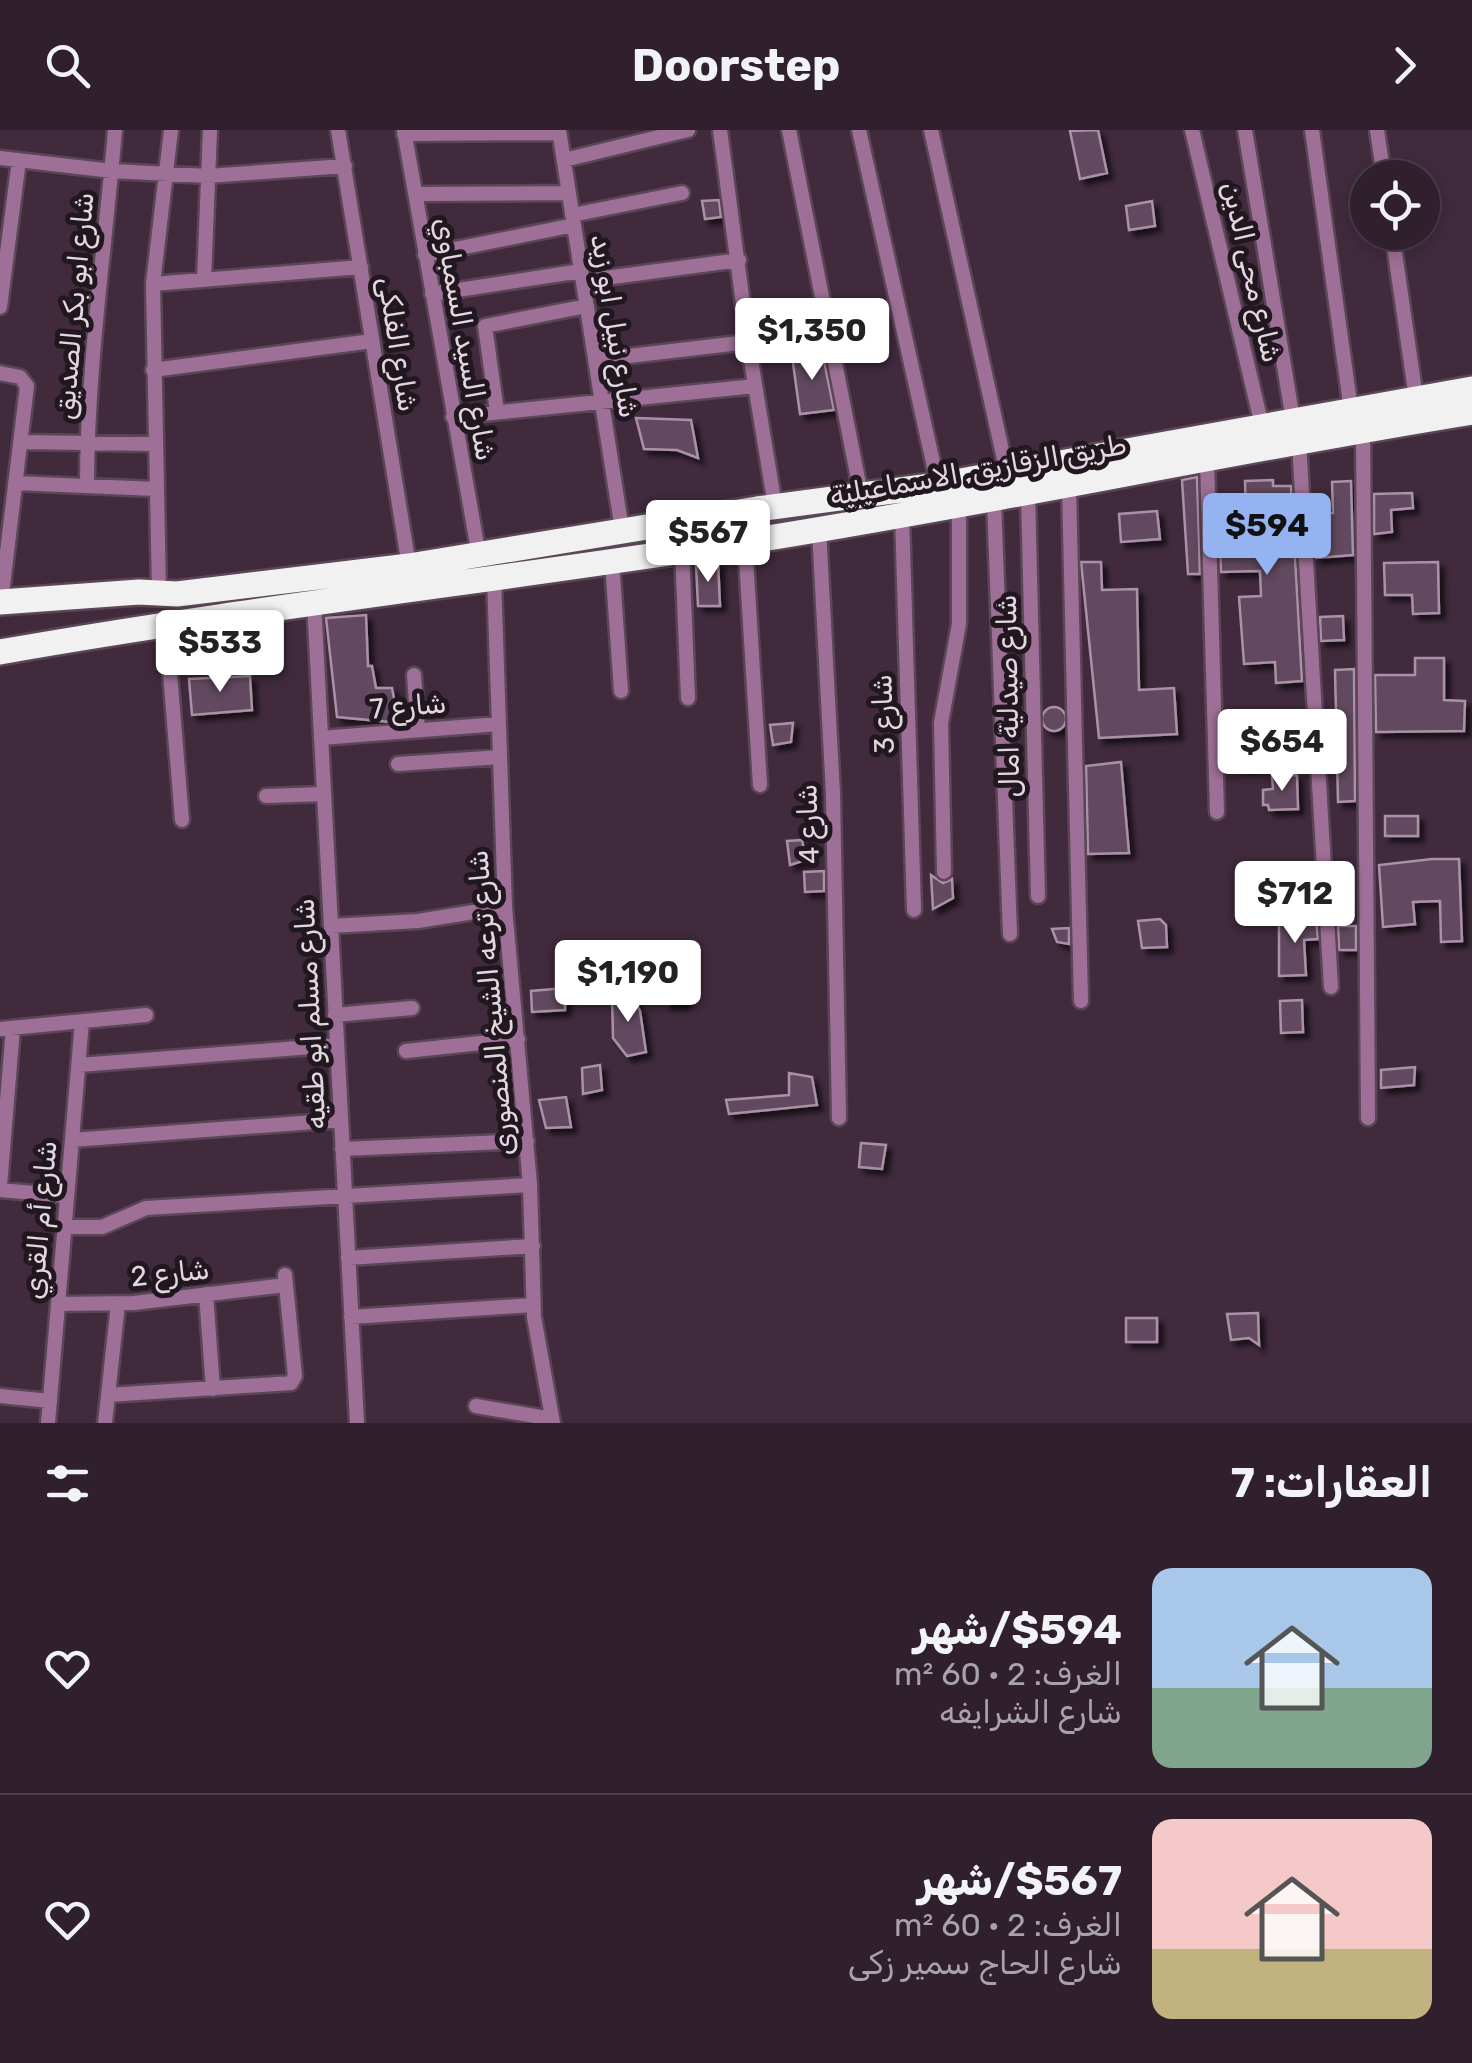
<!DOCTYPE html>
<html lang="ar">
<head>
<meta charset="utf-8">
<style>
  body { margin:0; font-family:Rubik,Cairo,sans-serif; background:#382835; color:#f1f3f6; direction:rtl; height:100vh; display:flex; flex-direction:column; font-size:38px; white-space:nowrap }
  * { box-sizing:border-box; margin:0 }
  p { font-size:32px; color:#a8a3aa }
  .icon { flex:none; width:55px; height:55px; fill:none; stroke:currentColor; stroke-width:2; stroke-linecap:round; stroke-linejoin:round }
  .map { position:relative; height:1293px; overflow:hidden; direction:ltr }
  .side { display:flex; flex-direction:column; background:#30202d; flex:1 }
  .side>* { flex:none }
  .tools { position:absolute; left:1350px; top:30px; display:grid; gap:20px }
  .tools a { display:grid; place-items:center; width:90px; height:90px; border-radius:50%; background:#30202d; box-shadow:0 5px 15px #0003,0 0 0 2px #4b3e49; font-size:50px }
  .price { position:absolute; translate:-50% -85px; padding:0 22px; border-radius:10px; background:#fff; color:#222; font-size:32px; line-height:65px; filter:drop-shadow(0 2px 5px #0008) }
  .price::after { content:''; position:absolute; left:50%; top:60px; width:30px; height:22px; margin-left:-15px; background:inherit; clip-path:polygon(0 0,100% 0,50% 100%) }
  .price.selected { background:#95b2f1; color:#111 }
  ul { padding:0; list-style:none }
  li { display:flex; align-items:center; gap:30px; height:250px; padding:0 40px }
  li+li { border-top:2px solid #4b3e49 }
  li span { display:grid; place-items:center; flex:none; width:280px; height:200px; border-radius:20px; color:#555 }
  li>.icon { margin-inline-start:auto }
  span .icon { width:120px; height:120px; fill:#fffc; stroke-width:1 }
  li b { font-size:42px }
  h2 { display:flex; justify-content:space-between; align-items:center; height:120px; padding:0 40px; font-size:42px }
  header { display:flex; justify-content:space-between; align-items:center; height:130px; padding:0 40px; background:#30202d; font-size:45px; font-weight:700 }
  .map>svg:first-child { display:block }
  .building { fill:#624a5e; stroke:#ab91a7; stroke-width:2.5; filter:url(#shadow) }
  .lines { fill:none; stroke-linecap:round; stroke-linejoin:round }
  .street-casing { stroke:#5a4656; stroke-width:19 }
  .highway-casing { stroke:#5a4656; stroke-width:30 }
  .street { stroke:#9f7097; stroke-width:14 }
  .highway { stroke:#f1f1f1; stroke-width:25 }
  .labels { text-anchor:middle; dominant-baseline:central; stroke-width:10; stroke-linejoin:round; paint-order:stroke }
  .street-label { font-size:28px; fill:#e4d6e1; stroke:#20171f }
</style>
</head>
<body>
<header><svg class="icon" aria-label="forward" viewBox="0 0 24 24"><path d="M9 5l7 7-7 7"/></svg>Doorstep<svg class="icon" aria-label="search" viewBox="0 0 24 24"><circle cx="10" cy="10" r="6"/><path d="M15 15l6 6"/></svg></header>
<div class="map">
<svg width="1472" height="1293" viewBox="0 0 1472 1293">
  <defs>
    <filter id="shadow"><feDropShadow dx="5.5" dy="5.5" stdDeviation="2.5" flood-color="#0009"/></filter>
  </defs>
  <rect width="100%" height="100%" fill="#402a3c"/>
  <path class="building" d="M1098,0L1107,43L1080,49L1070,1Z
    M719,70L721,87L705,89L702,71Z
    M1152,71L1155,96L1129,100L1126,76Z
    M822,221L834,280L800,284L792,226Z
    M636,288L691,290L698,328L677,320L644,319Z
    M1197,347L1200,444H1188L1182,350Z
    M1273,350V356H1291L1302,551L1276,553L1275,532L1244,534L1239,467L1261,466L1260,441L1221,442L1219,392L1246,391L1245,351Z
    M1351,351L1353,425L1316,428L1314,385L1333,383L1332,352Z
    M1412,363L1413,378L1391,380L1392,402L1374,404V364Z
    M1157,381L1160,409L1121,412L1119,384Z
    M718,432L720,476H698L696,435Z
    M1081,432H1101L1102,460L1137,459L1139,560L1174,558L1177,604L1099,608Z
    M1438,432L1439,483L1413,484L1412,465H1385L1384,433Z
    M366,485L368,536H372L376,558H392L398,590L390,592L337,587L326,488Z
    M1343,486L1344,510L1321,511L1320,487Z
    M1415,528H1444V570L1465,571L1464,601L1376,602L1375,545H1415Z
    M1354,539L1355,671L1338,672L1335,540Z
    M250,546L252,580L192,585L189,549Z
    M1042 589a12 12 0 1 1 24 0a12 12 0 1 1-24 0Z
    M793,593L791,612L773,615L770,595Z
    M1268,606L1270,635L1242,637L1240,608Z
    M1121,632L1129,723L1088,724L1086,636Z
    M1297,645L1298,679L1269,680L1268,675H1263V660L1273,659L1272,646Z
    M1385,686H1418V706H1385Z
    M802,710L806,730L790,735L787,711Z
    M1432,729H1459L1462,811L1441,812L1440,771L1413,772L1415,794L1383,797L1379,735Z
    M824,741V761L805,762L804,742Z
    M931,745L943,753L952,749L953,768L933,779Z
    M1160,789L1166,795L1167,817L1142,818L1138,791Z
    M1316,790L1318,809L1304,810L1306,845L1279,846V792Z
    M1338,796H1356V820H1339Z
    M1069,798V814L1057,812L1052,799Z
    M684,855L685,873L666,874V859Z
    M565,858V880L532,882L531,861Z
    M612,865H631L640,881L646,922L627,926L613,908Z
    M1302,870L1303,902L1281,903L1280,871Z
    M600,935L602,960L583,964L582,938Z
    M1415,937L1414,955L1381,958V940Z
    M789,943L812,947L817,975L729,984L726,970L789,965Z
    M566,967L571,997L546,998L539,970Z
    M861,1013L886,1015L882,1039L859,1037Z
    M1258,1183L1259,1215L1249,1208L1231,1210L1227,1184Z
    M1126,1188H1157V1212H1126Z"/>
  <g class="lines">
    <g class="street-casing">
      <path id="street" d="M338,0L409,436
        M404,0L479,426
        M559,0L622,400
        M720,0L748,212L775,376
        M789,0L861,364
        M859,0L938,355
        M931,0L1007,343
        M1192,0L1262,296
        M1245,0L1293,290
        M1312,0L1351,280
        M1377,0L1384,48
        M404,4L559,3
        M0,28L112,41L208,46L345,36
        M564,30L688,0
        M415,64L569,63
        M572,85L682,63
        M1392,102L1416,268
        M425,125L574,95
        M204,150L210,0
        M583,151L739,130
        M153,154L361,137
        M432,164L581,141
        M0,177L19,30
        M595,230L748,212
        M153,240L372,211
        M0,243L20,247L27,256L1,472
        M497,282L485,196L587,176
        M453,287L755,256
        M1363,300L1368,988
        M20,312L155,314
        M1299,312L1331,857
        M1207,330L1217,682
        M15,353L156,359
        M87,356C87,236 105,119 115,0
        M1069,357L1081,871
        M1028,365L1038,766
        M994,370L1010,804
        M902,386L914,780
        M819,399L833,664L839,988
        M745,412L760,655
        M682,419L688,568
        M612,432L621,561
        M494,447L505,777L530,1055L534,1187L553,1293
        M159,463L153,154L171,0
        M314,472L357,1293
        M166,494L182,690
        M414,545L418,600
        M321,608L499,594
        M398,634L500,627
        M266,666L324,664
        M944,742L941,593L959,494V376
        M331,796L418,791L505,777
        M335,885L412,878
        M0,899L146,885
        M406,921L518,909
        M79,935L337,915
        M72,1010L341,990
        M342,1019L527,1011
        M0,1056L13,898
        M0,1060L67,1066
        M65,1097H102L146,1078L530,1055
        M348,1128L533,1116
        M206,1164L213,1259
        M58,1174L134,1173L286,1155
        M351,1187L533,1175
        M108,1265L291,1253L295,1246L285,1145
        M0,1266L50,1271
        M476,1276L552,1289
        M48,1293L82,891
        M105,1293L118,1174"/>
    </g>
    <g class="highway-casing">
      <path id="highway" d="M0,472L139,462L177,464L409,436L757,379L938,355L1472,259
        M0,522C249,478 500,450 749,411C991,373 1230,321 1472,282"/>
    </g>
    <use href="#street" class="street"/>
    <use href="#highway" class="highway"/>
  </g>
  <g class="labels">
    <g class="street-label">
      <text transform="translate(1252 142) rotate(77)">شارع محى الدين</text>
      <text transform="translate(74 176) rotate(-85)">شارع ابو بكر الصديق</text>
      <text transform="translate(615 196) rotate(81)">شارع نبيل ابو زيد</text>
      <text transform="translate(465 209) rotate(80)">شارع السيد السمباوي</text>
      <text transform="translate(398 214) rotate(81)">شارع الفلكى</text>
      <text transform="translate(978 340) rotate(-10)">طريق الزقازيق, الاسماعيلية</text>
      <text transform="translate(1008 566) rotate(-91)">شارع صيدلية امال</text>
      <text transform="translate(408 576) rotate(-5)">شارع 7</text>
      <text transform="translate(883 584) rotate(-92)">شارع 3</text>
      <text transform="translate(808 694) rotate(-92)">شارع 4</text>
      <text transform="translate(491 873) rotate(-95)">شارع ترعه الشيخ المنصورى</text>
      <text transform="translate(310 884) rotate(-93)">شارع مسلم ابو طقيه</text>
      <text transform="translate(40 1090) rotate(-85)">شارع أم القري</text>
      <text transform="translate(170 1143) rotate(-6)">شارع 2</text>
    </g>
  </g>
</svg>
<div class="tools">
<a><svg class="icon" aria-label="locate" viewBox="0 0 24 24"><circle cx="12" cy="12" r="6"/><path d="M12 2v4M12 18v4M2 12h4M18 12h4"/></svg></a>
</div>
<b class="price" style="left:812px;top:253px">$1,350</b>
<b class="price selected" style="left:1267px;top:448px">$594</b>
<b class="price" style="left:708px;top:455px">$567</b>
<b class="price" style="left:220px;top:565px">$533</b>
<b class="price" style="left:1282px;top:664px">$654</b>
<b class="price" style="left:1295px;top:816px">$712</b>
<b class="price" style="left:628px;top:895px">$1,190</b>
</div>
<section class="side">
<h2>العقارات: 7<svg class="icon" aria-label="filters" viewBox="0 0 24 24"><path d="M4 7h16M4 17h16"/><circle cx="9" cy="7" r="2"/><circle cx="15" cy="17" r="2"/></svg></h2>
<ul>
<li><span style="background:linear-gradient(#a9c7e8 60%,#7fa58c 0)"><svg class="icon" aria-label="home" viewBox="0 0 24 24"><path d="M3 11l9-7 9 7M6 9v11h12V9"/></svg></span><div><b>$594/شهر</b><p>الغرف: 2 · 60 m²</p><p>شارع الشرايفه</p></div><svg class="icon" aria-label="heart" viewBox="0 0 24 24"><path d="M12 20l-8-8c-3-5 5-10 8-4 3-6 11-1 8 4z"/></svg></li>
<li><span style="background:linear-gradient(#f6c9c9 65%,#c2b280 0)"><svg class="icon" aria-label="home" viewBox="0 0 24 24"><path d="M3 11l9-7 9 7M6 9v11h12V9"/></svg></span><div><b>$567/شهر</b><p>الغرف: 2 · 60 m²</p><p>شارع الحاج سمير زكى</p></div><svg class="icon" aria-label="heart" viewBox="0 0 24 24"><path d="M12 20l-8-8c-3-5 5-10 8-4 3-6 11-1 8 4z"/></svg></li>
</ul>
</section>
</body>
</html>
